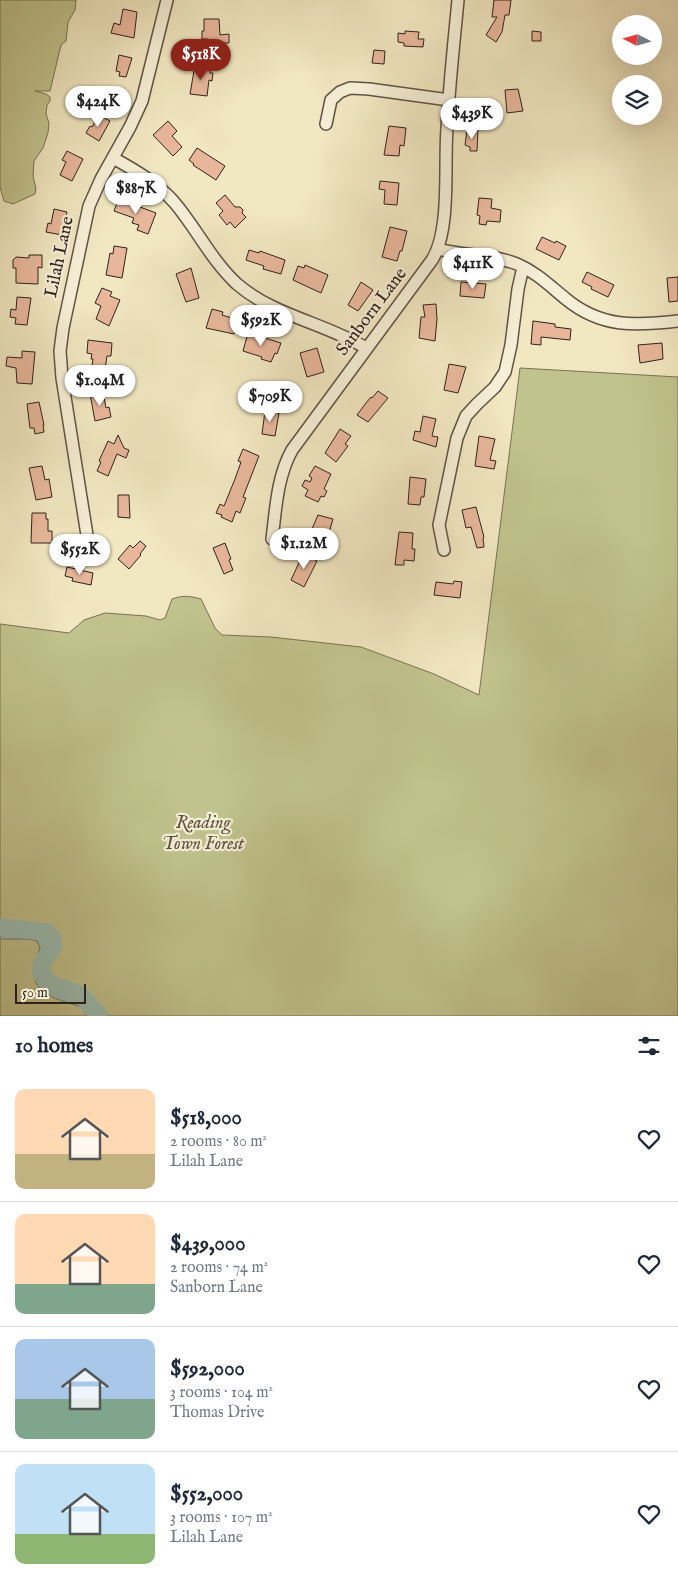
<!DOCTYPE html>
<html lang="en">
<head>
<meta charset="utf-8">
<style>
  body { margin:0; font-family:"IM FELL English",serif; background:#f2f2f3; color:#1f2937; height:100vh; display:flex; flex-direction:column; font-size:19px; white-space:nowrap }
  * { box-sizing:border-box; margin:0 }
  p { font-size:16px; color:#747a83 }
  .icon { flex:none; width:28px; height:28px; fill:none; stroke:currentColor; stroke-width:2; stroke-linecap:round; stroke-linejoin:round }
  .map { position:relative; height:1016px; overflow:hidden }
  .drawer { display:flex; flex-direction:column; background:#fff; flex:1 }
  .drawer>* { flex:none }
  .needle { width:32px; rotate:276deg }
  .fabs { position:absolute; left:612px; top:15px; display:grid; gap:10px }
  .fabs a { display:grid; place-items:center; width:50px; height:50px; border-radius:50%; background:#fff; box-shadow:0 5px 20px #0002; font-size:25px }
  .scale { position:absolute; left:15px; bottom:12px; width:71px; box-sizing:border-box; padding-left:5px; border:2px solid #2f221b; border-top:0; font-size:14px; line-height:18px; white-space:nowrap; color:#2f221b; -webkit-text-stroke:4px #f6efd7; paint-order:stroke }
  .price { position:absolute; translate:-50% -42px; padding:0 11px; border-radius:18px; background:#fff; color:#222; font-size:16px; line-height:32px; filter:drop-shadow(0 1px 2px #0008) }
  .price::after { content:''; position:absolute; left:50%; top:30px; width:15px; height:11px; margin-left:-8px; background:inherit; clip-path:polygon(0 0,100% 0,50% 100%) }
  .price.active { background:#8f2418; color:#fff }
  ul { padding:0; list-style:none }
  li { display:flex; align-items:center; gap:15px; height:125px; padding:0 15px }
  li+li { border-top:1px solid #e0e1e3 }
  li span { display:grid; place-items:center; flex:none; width:140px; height:100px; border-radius:10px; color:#555 }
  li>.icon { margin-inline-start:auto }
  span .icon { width:60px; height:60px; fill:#fffc; stroke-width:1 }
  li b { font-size:21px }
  h2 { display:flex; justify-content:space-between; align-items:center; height:60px; padding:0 15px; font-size:21px }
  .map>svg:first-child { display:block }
  .green { fill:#c1c38e; stroke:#787254 }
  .water { fill:#9bbfb5; stroke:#708077 }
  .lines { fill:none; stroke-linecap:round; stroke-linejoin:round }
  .river { stroke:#9bbfb5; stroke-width:18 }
  .building { fill:#e8b79b; stroke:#2f221b }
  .street-casing { stroke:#605344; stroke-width:14 }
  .street { stroke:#f6efd7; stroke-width:11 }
  .labels { text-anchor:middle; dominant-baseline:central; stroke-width:4.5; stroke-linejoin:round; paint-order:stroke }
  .street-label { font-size:18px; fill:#2f221b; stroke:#f6efd7 }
  .park-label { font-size:18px; font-style:italic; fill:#5b523e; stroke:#f6efd7 }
</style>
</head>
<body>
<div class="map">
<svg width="678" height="1016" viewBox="0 0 678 1016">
  <rect width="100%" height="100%" fill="#f1e7c1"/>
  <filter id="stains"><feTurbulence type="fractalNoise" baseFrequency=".004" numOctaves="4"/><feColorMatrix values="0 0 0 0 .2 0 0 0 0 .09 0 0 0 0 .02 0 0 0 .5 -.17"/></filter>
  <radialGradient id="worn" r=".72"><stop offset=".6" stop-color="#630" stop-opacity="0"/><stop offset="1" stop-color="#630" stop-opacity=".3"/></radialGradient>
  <path class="green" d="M0,0H76L75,10L68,22L66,41L61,45L50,91H35L46,94L50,97V101L47,105L46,114L49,123L48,133L43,148L34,161L33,176L36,189L35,194L13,204L4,201L0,187Z
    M520,368L678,377V1016H99C92,1007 85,997 75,991C66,986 54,988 46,980C29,963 68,945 46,933C40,929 30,931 23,931C15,930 8,928 0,927V624L69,633L84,620L105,613L146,616L160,620L165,618L172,599C183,595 190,596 201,599L215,628L222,635L271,637L361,647L434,674L479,695Z
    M1,938C13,940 26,937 37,941L40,948L35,965L62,1001L81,1007L87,1016H0V939Z"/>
  <path class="water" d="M0,927L46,932L52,938L53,946L42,964V973L46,980L55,986L80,994L99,1016H87L81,1007C65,1001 36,997 34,975C33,966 38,956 40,948L37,941L31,939H0Z"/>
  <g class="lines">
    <path class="river" d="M0,927L46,932L52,938L53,946L42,964L41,973L46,980L55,986L80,994L99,1016"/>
  </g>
  <path class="building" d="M494,0H511L509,15H505L502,32L496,42L486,35L497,17H492Z
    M123,9L137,12L134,38L111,33L114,23L120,25Z
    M204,19H219L220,35L229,34V43H220V48L208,49V39H202V31H204Z
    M405,31L419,32L418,39H424L423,47L404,46V43L398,42V33L405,34Z
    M532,31L541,32V41H532Z
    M374,50L385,51L384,64L372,63Z
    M119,55L132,58L126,77L119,76L120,72L116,71Z
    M195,65L211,68L210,73H213L212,81L209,80L207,96L190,94Z
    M518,89L523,111L507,113L505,90Z
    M99,115L110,121L99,141L86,133L90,126L92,127Z
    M168,121L177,131L172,136L182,147L173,156L153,135Z
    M389,126L406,128L404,146L400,145L399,156L384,155Z
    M467,130H478L477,151H470V147L465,145Z
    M197,148L225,166L216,180L193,165L194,164L189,160Z
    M67,151L83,159L72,181L60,175L66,162L62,160Z
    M380,181L399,183L397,205L384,204L385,190L379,189Z
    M225,195L235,207H240L243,210L242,213L246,217L235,228L230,222L227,225L219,215L223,211L216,203Z
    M119,198L133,202L132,204L156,213L148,234L137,230L139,225L132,223L134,218L114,211Z
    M479,198L492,199L491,208L501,210L500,222L487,221L486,225L479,224L480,216L477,215Z
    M54,209L67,212L62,235L46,232L48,223L51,224Z
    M390,227L407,231L402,251H400L397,261L382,257Z
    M542,237L555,243L556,241L566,246L559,260L536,249Z
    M114,246L127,248L122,278L106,275L110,253L113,254Z
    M249,250L259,253L260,251L285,260L281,274L263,269L264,266L246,260Z
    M29,255H42V268L38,267V284L16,283V268H13V260L16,257L29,258Z
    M305,265L328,275L321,293L293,280L298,266L304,268Z
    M191,268L199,298L186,302L176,274Z
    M587,272L614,285L608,297L591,289L592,287L582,282Z
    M678,277V301L669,302L667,278Z
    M361,282L373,290L358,311L348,305Z
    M461,282L486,284L484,298L460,296Z
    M102,288L112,292L110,296L120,300L109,326L96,319L101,306L95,303Z
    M17,297L31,298L27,325L15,324L16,318L10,317L11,309L16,310Z
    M436,304L437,319L435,341L419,338L421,317H425L423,305Z
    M212,309L223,312L222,315L238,320L234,334L206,328Z
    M533,321L555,324V327L571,329L570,340L541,337V345L531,344Z
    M248,333L281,343L277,354L275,353L271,362L261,359L262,357L243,351Z
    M88,340L112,343L111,356H107L104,376L91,374L93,359H91L92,354L87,353Z
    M662,343L663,359L640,363L638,345Z
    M317,348L324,372L307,377L300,353Z
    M22,351L35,352L32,384L17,383L16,368L6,366L7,357L22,358Z
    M449,364L466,367L458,393L444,390Z
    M378,391L388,398L368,422L357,415L366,403L371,397L372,398Z
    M103,392L106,408L109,407L111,417L95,421L90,394Z
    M39,402L44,425H43L44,432L35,434L34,428H30L27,404Z
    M265,411L279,413L275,436L262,434Z
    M423,416L436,419L432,436L438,437L436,447L413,440L415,431L420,432Z
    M340,429L351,436L345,444L348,446L336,462L325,453Z
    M118,435L124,448L129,450L126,458L117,454L108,476L97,471L101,462L99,461L108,441L114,444Z
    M479,436L495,439L490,460L496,461L494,469L475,466Z
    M243,449L259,456L243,497L246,498L240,513L236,511L232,522L221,517L222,515L216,513L220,504L224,506L235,479L241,462L238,461Z
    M42,466L45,480L49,479L52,497L36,500L29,468Z
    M315,466L331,474L324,489L327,491L324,497L321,496L318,502L305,496L308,490L302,486L305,480L310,482L312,478L309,476Z
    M410,477L426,479L424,497H421L420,505L408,504Z
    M118,495H129L130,518L118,517Z
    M476,507L484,537L483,538L484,547L477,548L471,527L466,528L462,510Z
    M32,513H46V519H48V531H52V543H31Z
    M318,515L333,519L325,546L312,542L314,536H312L314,529H312Z
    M399,532L413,533L412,549H415L414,561L404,560V565H395Z
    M140,541L146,546L140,554L141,555L129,569L118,559L130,545L133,548Z
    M225,543L231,559L229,560L233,570L224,574L213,548Z
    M303,554L317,561L304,587L291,580Z
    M67,567L93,573L91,585L72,581L73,578L65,576Z
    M454,581L462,582L460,598L434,595L436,582L453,584Z"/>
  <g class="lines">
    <g class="street-casing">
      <path id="street" d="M326,124L331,100L340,92L350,88L369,89L449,100
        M113,158C135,170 157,183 174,202C197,229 211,260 237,284C274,316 325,323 366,348
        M438,249C464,256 492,254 517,264C536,272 550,286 566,299C601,328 636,326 678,321
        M87,535L62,378L60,351L63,328L89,206L101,179L130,127L142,101L167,0
        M272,539C276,508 277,477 292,450L432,260C451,230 444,165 447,129C449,86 454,43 458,0
        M444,550L439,525L457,438L466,416L477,404L495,387L505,372L511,345L518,289L523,267"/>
    </g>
    <use href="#street" class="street"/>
  </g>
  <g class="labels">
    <g class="street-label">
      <text transform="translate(60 257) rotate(-78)">Lilah Lane</text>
      <text transform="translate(372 312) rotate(-53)">Sanborn Lane</text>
    </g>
    <g class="park-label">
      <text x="203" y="823">Reading<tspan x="203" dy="21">Town Forest</tspan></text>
    </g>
  </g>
  <rect width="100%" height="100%" filter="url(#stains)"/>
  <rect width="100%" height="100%" fill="url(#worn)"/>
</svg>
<div class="fabs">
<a><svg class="needle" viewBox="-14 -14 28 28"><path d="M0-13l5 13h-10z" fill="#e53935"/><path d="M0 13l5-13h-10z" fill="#747a83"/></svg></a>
<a><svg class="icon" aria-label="layers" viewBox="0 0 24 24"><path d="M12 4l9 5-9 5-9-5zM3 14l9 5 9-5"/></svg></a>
</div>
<div class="scale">50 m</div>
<b class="price active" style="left:201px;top:81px">$518K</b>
<b class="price" style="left:98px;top:128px">$424K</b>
<b class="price" style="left:472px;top:140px">$439K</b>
<b class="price" style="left:136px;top:215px">$887K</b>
<b class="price" style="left:473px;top:290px">$411K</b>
<b class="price" style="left:261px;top:347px">$592K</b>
<b class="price" style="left:100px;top:407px">$1.04M</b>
<b class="price" style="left:270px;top:423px">$709K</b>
<b class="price" style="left:304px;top:570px">$1.12M</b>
<b class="price" style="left:80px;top:576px">$552K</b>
</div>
<section class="drawer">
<h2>10 homes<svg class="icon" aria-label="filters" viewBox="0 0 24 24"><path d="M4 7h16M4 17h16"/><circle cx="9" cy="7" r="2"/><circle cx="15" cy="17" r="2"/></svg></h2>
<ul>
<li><span style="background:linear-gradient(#ffd9b3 65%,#c2b280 0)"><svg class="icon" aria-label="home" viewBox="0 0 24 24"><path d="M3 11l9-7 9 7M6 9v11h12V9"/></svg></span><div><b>$518,000</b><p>2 rooms · 80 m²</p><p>Lilah Lane</p></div><svg class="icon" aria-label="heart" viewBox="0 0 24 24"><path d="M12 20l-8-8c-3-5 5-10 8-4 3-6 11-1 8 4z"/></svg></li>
<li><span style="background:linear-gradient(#ffd9b3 70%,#7fa58c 0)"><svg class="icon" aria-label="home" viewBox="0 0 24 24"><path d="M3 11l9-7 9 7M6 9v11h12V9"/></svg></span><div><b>$439,000</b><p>2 rooms · 74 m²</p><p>Sanborn Lane</p></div><svg class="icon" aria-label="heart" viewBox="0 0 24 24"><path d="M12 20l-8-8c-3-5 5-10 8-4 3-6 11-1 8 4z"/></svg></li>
<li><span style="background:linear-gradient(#a9c7e8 60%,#7fa58c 0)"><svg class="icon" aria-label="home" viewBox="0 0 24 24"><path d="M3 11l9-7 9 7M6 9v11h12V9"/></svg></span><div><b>$592,000</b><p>3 rooms · 104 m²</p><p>Thomas Drive</p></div><svg class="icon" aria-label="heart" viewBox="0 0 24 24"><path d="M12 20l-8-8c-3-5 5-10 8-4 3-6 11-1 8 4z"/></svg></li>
<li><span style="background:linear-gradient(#bfe0f5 70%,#8fb573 0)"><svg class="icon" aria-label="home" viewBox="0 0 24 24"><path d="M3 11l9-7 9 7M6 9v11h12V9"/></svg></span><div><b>$552,000</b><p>3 rooms · 107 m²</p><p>Lilah Lane</p></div><svg class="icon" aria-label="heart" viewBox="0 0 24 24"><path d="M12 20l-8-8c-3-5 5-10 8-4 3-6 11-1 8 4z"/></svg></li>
</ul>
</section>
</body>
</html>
